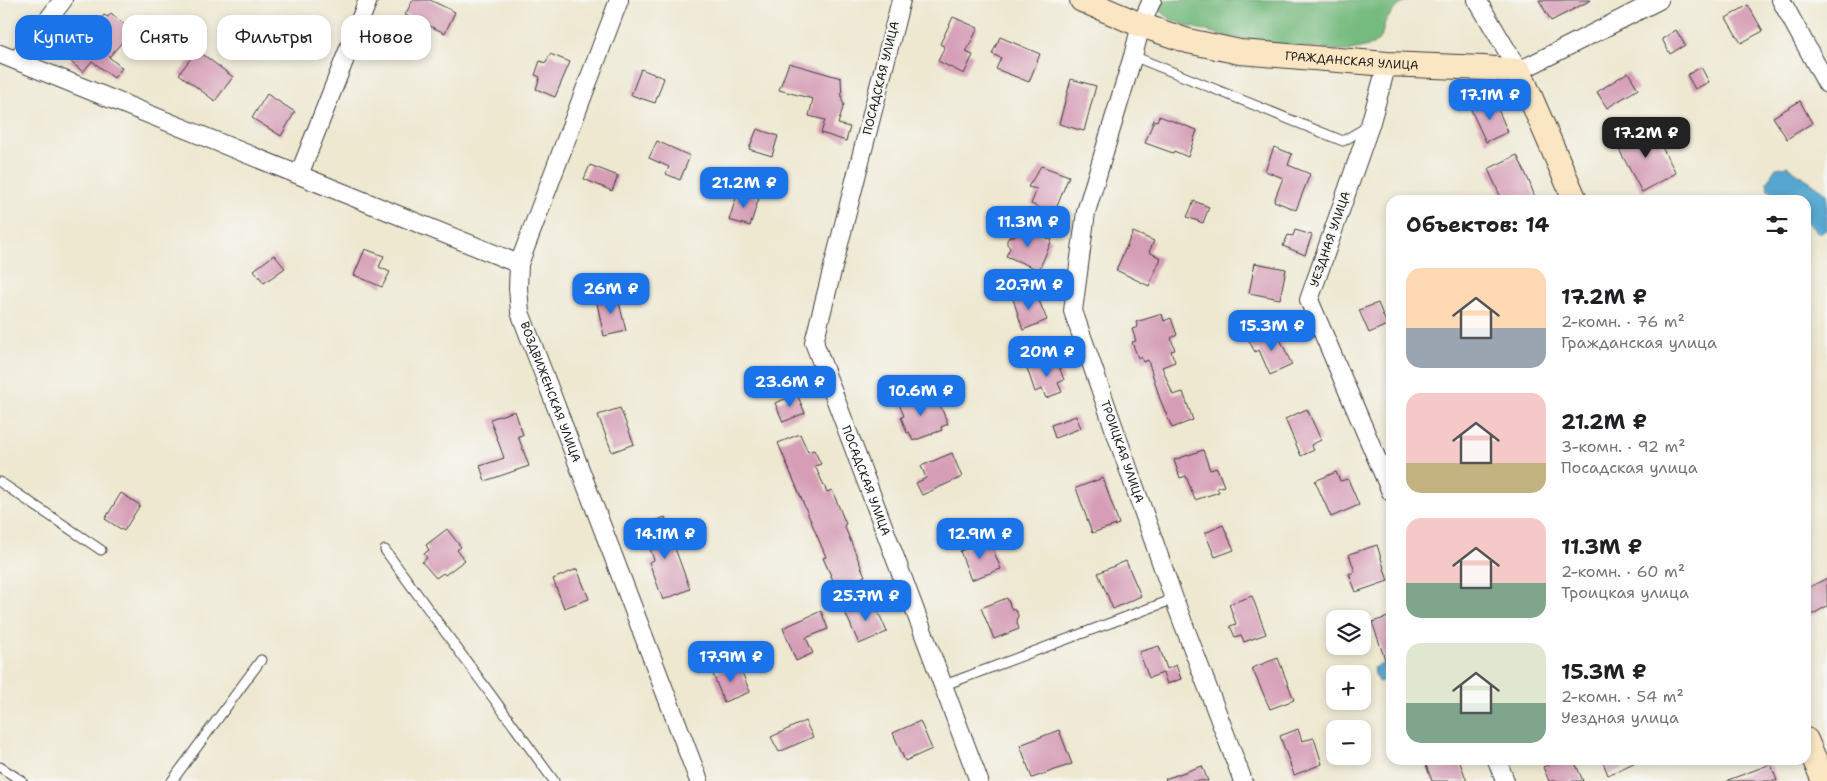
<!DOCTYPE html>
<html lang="ru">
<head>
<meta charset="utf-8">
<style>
  body { margin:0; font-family:"Shantell Sans",sans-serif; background:#f6f6f6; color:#202124; height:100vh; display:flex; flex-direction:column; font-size:19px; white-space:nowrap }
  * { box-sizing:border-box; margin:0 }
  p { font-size:16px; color:#757577 }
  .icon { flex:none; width:28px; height:28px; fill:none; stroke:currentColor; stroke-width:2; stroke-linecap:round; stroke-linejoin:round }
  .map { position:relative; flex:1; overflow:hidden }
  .panel { position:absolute; left:1386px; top:195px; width:425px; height:570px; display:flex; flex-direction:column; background:#fff; border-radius:15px; box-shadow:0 2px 8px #0003 }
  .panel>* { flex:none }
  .guide { position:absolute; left:15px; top:15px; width:475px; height:45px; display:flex; gap:10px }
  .buttons { position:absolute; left:1326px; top:610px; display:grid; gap:10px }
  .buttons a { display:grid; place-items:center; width:45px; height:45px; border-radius:10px; background:#fff; box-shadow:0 2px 8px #0003; font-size:25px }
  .price { position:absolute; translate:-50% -42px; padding:0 11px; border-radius:10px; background:#1a73e8; color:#fff; font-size:16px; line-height:32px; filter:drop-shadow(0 1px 2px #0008) }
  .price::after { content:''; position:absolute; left:50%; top:30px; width:15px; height:11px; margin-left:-8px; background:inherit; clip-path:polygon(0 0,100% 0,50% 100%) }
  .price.selected { background:#222; color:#fff }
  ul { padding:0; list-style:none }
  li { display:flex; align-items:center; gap:15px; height:125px; padding:0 20px }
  li span { display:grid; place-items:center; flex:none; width:140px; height:100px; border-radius:15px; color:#555 }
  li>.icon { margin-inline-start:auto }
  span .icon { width:60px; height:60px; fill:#fffc; stroke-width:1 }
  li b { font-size:21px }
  h2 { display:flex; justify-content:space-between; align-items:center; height:60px; padding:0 20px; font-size:21px }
  .chip { padding:0 18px; border-radius:15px; background:#fff; box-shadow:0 2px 8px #0003; font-size:18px; line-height:45px }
  .chip.selected { background:#1a73e8; color:#fff }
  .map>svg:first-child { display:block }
  .forest { fill:#74ba7e; stroke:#486b4d }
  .water { fill:#55a7d0; stroke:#386276 }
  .building { fill:#d69db6 }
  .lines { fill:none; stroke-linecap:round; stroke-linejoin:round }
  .lane-casing { stroke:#3c3b37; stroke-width:11 }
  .street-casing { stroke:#3c3b37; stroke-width:20 }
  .secondary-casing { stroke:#3c3b37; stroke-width:26 }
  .lane { stroke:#fff; stroke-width:9 }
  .street { stroke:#fff; stroke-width:18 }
  .secondary { stroke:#fbe6c4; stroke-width:24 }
  .labels { text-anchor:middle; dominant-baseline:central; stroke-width:4.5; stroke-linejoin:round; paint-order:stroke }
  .street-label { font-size:12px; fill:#1c1c1c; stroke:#f6f6f2 }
</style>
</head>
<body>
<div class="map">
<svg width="1827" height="781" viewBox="0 0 1827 781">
  <rect width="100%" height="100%" fill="#f6f6f2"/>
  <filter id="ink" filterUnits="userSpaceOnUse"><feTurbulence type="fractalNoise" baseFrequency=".02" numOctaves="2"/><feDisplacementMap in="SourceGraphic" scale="10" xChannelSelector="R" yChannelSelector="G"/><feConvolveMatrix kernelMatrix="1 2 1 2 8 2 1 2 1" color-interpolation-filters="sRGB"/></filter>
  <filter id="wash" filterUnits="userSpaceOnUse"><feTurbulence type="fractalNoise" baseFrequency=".0096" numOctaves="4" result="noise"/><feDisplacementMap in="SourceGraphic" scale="20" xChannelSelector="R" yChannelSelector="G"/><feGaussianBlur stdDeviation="1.12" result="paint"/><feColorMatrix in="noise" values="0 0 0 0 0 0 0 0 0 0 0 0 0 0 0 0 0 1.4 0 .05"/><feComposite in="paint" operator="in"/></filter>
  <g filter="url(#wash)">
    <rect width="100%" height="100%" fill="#eee8d1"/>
    <path class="forest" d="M1161,0H1410L1402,3L1393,11L1385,22L1381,38L1373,45L1347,51L1295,46L1229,37L1188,26L1172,20L1157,8Z"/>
    <path class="water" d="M1787,166L1827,193V229L1820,234L1806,222V200H1780L1768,190L1767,181L1776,168Z
      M1389,662L1391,668V678L1378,682L1373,668Z"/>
    <g id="blocks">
      <path class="building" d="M413,0H430L455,12L445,33L405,15Z
        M1539,0H1591L1551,21Z
        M1748,5L1763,31L1741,43L1726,18Z
        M111,13L132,31L109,57L122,68L114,78L92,61L83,72L70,61L98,27L96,25L104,15L108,17Z
        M953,17L978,28L966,52L973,55L964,74L938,61L945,47L940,44Z
        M1676,30L1685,45L1670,54L1662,39Z
        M1000,37L1040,54L1029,82L996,69L1001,58L992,54Z
        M197,50L233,77L215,101L179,74Z
        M550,54L570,62L555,97L536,89L540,77L535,75L540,61L546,63Z
        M789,63L841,78L842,101L844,104L838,124L850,127L846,141L821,133L825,120L809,116L813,99L779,90Z
        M1701,67L1709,82L1695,89L1687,75Z
        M641,69L664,78L655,103L631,95Z
        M1628,72L1638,89L1607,108L1597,92Z
        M1071,79L1096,86L1084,131L1059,124Z
        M267,94L295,112L281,136L252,118Z
        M1494,100L1508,132L1486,142L1471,110Z
        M1800,101L1812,123L1787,139L1773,117Z
        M1159,116L1197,130L1188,157L1174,151L1173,153L1145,143L1154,120L1157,121Z
        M1651,127L1676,173L1642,192L1617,146Z
        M757,129L778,136L772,156L749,149Z
        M657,141L690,156L680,180L666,174L669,167L649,158Z
        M1274,147L1292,154L1288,165L1310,174L1296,210L1274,201L1283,178L1265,171Z
        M1517,155L1529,181L1536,200H1502L1488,169Z
        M590,165L618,176L612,191L584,179Z
        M1041,166L1069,176L1054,214L1031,204L1037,189L1028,187Z
        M738,192L759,198L750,226L729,220Z
        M1194,201L1209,207L1203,223L1187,217Z
        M1019,226L1052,240L1039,270L1006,256L1010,248L1007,244V240L1010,236H1015Z
        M1295,230L1312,235L1305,255L1283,246L1288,235L1293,236Z
        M1133,232L1154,241L1149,252L1161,258L1149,286L1116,270Z
        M365,249L384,256L379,267L390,272L382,287L354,275Z
        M274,255L285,268L264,283L254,270Z
        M1255,263L1286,269L1280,299L1249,293Z
        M1030,292L1032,300L1038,298L1047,320L1023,330L1013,299Z
        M617,294L626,331L604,336L596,299Z
        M1378,303L1387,325L1369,333L1359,310Z
        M1162,314L1164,321L1171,318L1177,335L1171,338L1175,350L1171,351L1175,362L1162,367L1173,395L1183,392L1193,420L1172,428L1160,399L1148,360L1143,362L1141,357L1138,358L1132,342L1136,341L1132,329L1138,327L1136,322Z
        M1276,330L1292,365L1270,375L1259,350L1255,352L1249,341Z
        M1056,358L1064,380L1058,383L1062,392L1046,398L1042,389L1035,392L1027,368Z
        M797,394L805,413L783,422L775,403Z
        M912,394L914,401L930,395L935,407L940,405L948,424L941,427L942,430L913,441L909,432L907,433L901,417L904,416L897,399Z
        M620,408L634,444L612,452L598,415Z
        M1307,409L1321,440L1311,445L1314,450L1301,456L1285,419Z
        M515,411L523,435L518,436L529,466L485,481L480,466L504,458L490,419Z
        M1076,416L1081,428L1055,438L1051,425Z
        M800,434L808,452L814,450L821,464L815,466L827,492L832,490L846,524L844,525L865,576L837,589L823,558L826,557L778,443Z
        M1203,450L1210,470L1217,468L1224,486L1217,488L1219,492L1195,500L1186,476L1180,478L1174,460Z
        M952,453L962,477L922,495L916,483L926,478L921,466Z
        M1336,472L1340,481L1348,479L1359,505L1331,517L1315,481Z
        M1103,478L1119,524L1092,533L1076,488Z
        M121,493L140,505L124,531L105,519Z
        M665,517L671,534L670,535L690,589L663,600L649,562L654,560L642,526Z
        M1223,525L1234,550L1215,557L1205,533Z
        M447,529L461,547L457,550L465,560L445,575L443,573L436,578L422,562L427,558L424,554L429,550L426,545Z
        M989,540L1001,569L971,580L960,551Z
        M1377,545L1388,581L1356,592L1349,574L1355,572L1349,554Z
        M1126,561L1141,596L1113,609L1098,573Z
        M577,569L589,599L564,608L553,579Z
        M1827,578V606L1806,618V589Z
        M1252,596L1266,634L1244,642L1241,635L1235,637L1230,626L1236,624L1229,604Z
        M1007,598L1011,608L1016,611L1018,615L1017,623L1019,629L994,639L981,608Z
        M873,600L887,632L859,644L845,612Z
        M821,611L828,629L806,638L813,653L796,661L783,628Z
        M1391,616V671H1389L1372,622Z
        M1159,646L1167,669L1176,665L1181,679L1167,684L1163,673L1149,678L1139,652Z
        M1278,658L1294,700L1270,709L1252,668Z
        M739,665L750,692L724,702L713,674Z
        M805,721L813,737L779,752L771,737Z
        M920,721L932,749L905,761L893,733Z
        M1298,729L1302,741L1314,738L1322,764L1294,775L1280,736Z
        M1059,730L1072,764L1032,778L1020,745Z
        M1424,760H1459L1467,781H1432Z
        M1561,760H1574L1583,781H1549L1543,767Z
        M1602,760H1640L1608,775Z
        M1771,764L1777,781H1728V780Z
        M1202,766L1208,781H1166L1165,779Z"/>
    </g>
  </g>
  <g filter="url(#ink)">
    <use href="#blocks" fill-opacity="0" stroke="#3c3b37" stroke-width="1"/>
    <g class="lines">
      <g class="lane-casing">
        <path id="lane" d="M1133,56L1343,141L1367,127
          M0,482L101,550
          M385,550L554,781
          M942,686L1174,599
          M0,767L22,781
          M172,781L261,660"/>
      </g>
      <g class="street-casing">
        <g id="street">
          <path id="s1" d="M619,0L519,264L518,288L520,312L699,781"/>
          <path id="s2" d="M901,0L814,342L979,781"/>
          <path id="s3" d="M1152,0L1141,25L1133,56L1086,212L1073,311L1174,599L1243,781"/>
          <path d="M1477,0L1519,71L1659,0"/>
          <path d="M1781,0L1827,84"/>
          <path d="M0,54L519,264"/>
          <path d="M17,60L63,0"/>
          <path d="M1387,64L1370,125L1309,300L1391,492"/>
          <path d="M299,175L368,0"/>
          <path d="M1497,760L1505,781"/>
        </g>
      </g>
      <g class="secondary-casing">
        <g id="secondary">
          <path id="s4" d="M1082,0L1141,25L1188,41L1240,52L1387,64L1483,68L1519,71L1575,200"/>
          <path d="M1806,740L1824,781"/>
        </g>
      </g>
      <use href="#lane" class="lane"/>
      <use href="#street" class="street"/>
      <use href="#secondary" class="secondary"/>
    </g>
  </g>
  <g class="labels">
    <g class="street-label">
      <text stroke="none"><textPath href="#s4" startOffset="279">ГРАЖДАНСКАЯ УЛИЦА</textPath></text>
      <text transform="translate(881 78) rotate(-76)">ПОСАДСКАЯ УЛИЦА</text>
      <text transform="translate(1330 239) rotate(-71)">УЕЗДНАЯ УЛИЦА</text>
      <text stroke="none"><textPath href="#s1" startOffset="416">ВОЗДВИЖЕНСКАЯ УЛИЦА</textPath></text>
      <text stroke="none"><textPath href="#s3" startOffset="471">ТРОИЦКАЯ УЛИЦА</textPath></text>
      <text stroke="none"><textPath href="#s2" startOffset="501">ПОСАДСКАЯ УЛИЦА</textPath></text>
    </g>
  </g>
</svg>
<div class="buttons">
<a><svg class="icon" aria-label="layers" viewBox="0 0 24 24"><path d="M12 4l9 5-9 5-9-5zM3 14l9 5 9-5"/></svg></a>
<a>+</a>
<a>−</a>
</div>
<b class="price" style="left:1490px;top:121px">17.1M ₽</b>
<b class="price selected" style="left:1646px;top:159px">17.2M ₽</b>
<b class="price" style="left:744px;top:209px">21.2M ₽</b>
<b class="price" style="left:1028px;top:248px">11.3M ₽</b>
<b class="price" style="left:1029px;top:311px">20.7M ₽</b>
<b class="price" style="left:611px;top:315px">26M ₽</b>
<b class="price" style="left:1272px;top:352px">15.3M ₽</b>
<b class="price" style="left:1047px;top:378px">20M ₽</b>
<b class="price" style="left:790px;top:408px">23.6M ₽</b>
<b class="price" style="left:921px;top:417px">10.6M ₽</b>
<b class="price" style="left:665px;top:560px">14.1M ₽</b>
<b class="price" style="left:980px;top:560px">12.9M ₽</b>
<b class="price" style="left:866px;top:622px">25.7M ₽</b>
<b class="price" style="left:731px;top:683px">17.9M ₽</b>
<div class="guide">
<a class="chip selected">Купить</a>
<a class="chip">Снять</a>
<a class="chip">Фильтры</a>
<a class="chip">Новое</a>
</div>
<section class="panel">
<h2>Объектов: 14<svg class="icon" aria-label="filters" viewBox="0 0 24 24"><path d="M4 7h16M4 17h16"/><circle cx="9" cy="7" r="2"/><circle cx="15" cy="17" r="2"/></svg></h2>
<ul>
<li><span style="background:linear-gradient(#ffd9b3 60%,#9aa5b1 0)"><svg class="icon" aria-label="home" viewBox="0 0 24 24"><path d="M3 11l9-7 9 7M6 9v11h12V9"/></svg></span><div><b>17.2M ₽</b><p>2-комн. · 76 m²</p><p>Гражданская улица</p></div></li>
<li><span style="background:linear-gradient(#f6c9c9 70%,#c2b280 0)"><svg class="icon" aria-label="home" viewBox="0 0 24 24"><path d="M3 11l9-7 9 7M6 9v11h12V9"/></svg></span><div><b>21.2M ₽</b><p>3-комн. · 92 m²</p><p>Посадская улица</p></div></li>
<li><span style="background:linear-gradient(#f6c9c9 65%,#7fa58c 0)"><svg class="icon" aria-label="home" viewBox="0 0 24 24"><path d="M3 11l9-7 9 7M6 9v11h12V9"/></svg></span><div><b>11.3M ₽</b><p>2-комн. · 60 m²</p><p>Троицкая улица</p></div></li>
<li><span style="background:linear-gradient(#dfe7d0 60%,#7fa58c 0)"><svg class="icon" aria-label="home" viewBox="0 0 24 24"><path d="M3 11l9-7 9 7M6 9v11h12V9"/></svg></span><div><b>15.3M ₽</b><p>2-комн. · 54 m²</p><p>Уездная улица</p></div></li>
</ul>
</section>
</div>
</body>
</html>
